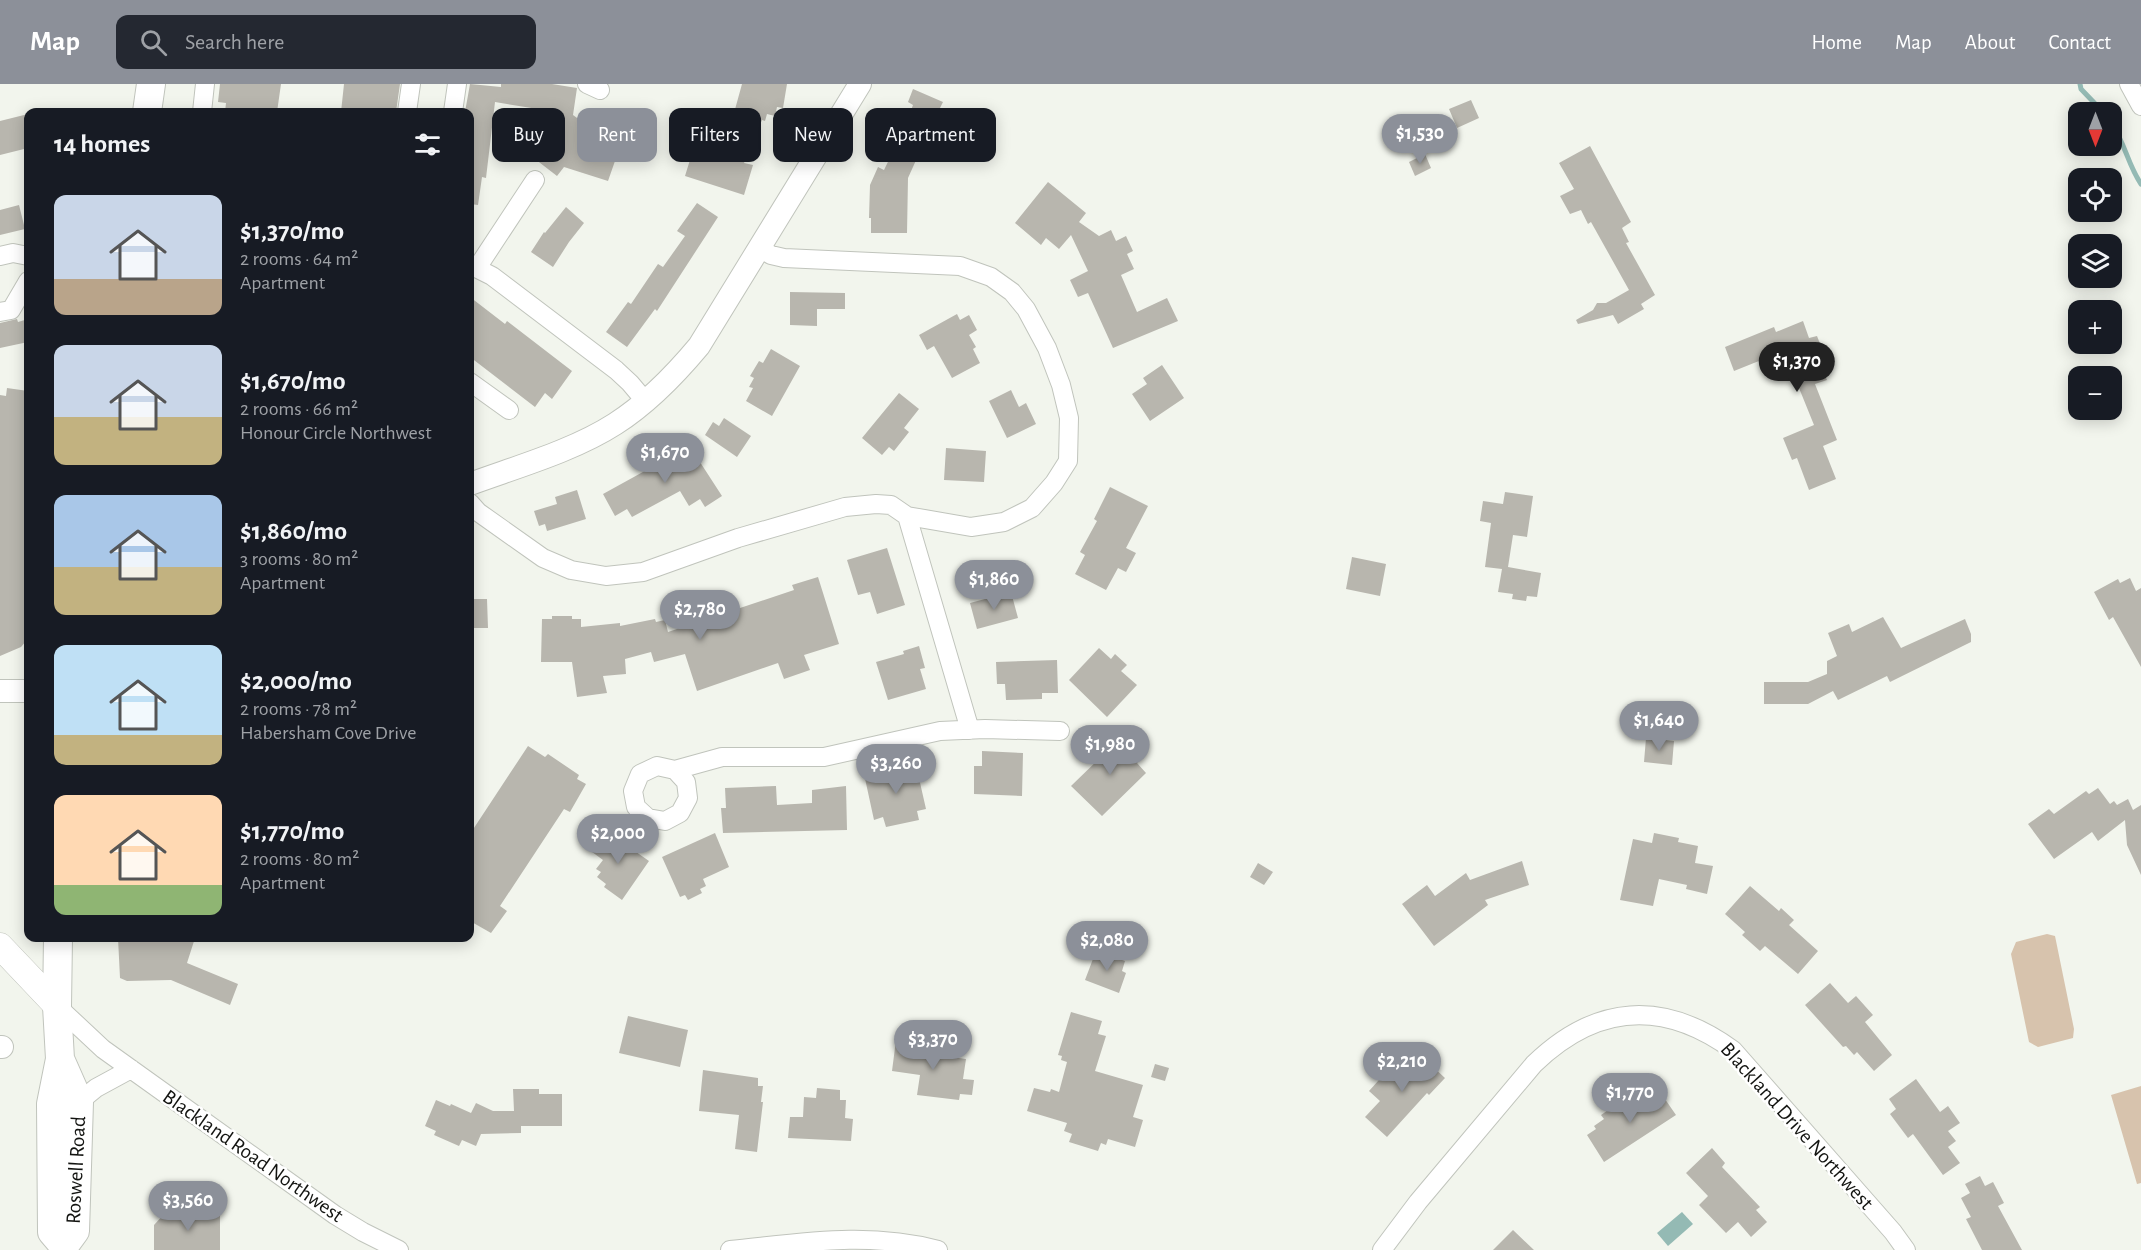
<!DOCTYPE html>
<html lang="en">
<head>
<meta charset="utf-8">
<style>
  body { margin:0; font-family:"Alegreya Sans",sans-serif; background:#242831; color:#f1f3f6; height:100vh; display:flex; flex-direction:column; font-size:22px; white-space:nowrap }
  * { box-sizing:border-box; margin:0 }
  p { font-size:20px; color:#9ea1a6 }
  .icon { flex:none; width:33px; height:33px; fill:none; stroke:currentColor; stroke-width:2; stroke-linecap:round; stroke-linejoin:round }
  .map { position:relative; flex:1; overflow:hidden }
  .sheet { position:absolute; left:24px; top:24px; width:450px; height:834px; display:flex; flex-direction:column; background:#171b24; border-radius:12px; box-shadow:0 3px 15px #0003 }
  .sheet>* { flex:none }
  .top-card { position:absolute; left:492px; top:24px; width:570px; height:54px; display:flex; gap:12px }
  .needle { width:39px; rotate:180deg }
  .controls { position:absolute; left:2068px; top:18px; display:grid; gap:12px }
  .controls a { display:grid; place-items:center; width:54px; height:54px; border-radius:12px; background:#171b24; box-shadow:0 3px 15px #0003; font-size:30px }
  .price { position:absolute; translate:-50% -51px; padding:0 14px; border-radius:21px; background:#8c9099; color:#fff; font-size:20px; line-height:39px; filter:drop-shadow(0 2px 3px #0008) }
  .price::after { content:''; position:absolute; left:50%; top:36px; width:18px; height:14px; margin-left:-9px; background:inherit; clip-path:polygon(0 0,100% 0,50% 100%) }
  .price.on { background:#222; color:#fff }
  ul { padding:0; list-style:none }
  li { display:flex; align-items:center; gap:18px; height:150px; padding:0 30px }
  li span { display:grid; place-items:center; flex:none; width:168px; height:120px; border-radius:12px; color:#555 }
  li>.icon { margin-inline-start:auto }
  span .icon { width:72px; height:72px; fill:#fffc; stroke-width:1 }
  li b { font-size:26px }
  h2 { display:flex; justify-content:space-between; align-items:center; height:72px; padding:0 30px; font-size:26px }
  .chip { padding:0 21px; border-radius:12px; background:#171b24; box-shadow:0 3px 15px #0003; font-size:21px; line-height:54px }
  .chip.on { background:#8c9099; color:#fff }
  header { display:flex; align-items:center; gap:36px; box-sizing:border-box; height:84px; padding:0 30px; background:#8c9099; color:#fff }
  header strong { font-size:28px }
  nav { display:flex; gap:33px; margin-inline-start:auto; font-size:21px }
  .search { width:420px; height:54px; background:#242831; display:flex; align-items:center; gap:15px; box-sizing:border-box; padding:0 21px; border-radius:12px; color:#9ea1a6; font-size:22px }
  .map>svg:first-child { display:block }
  .green { fill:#d7c3ad }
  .water { fill:#94bab4 }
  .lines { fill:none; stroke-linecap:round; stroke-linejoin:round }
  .stream { stroke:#94bab4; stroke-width:5 }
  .building { fill:#b8b6ae }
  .minor-casing { stroke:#c0c4bc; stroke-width:20 }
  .tertiary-casing { stroke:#c0c4bc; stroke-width:24 }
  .secondary-casing { stroke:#c0c4bc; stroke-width:27 }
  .primary-casing { stroke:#c0c4bc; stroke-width:30 }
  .minor { stroke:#fff; stroke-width:18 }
  .tertiary { stroke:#fff; stroke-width:22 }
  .secondary { stroke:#fff; stroke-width:26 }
  .primary { stroke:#fff; stroke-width:28 }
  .labels { text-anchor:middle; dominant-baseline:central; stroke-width:5; stroke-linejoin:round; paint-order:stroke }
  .street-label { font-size:21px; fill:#131411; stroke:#fff }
</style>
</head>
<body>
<header>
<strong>Map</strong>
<div class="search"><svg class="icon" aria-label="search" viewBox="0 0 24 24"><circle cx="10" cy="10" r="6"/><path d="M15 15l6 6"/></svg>Search here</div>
<nav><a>Home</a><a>Map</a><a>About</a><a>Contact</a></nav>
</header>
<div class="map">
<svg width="2141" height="1166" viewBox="0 0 2141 1166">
  <rect width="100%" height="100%" fill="#f2f5ed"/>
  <path class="green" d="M2047,850L2055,852L2074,945L2073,954L2038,963L2029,958L2011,870L2016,858Z
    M2141,1002V1099L2137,1100L2111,1011Z"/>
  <path class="water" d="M1682,1128L1693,1140L1668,1162L1657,1149Z"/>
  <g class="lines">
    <path class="stream" d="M2080,0L2081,5L2103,28
      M2112,41C2125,59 2128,81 2141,100"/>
  </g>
  <path class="building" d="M220,0H281L277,28H225L226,19L218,18Z
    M344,0H400L396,28H341Z
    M470,0L501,3V0H552L577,4L573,31L592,45L577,65L615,77L608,97L564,83L557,92L535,75L556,46L550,27L495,18L486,94L482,93L478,121L470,120V28H465Z
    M742,0H787L783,24L777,23L775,32L767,30L765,37L762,36L744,79L753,81L744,111L685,92L694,63L724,72L741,30L734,29Z
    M913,5L943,18L939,26L950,30L943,49L931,43L908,94L907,149H871V134H869L870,101L878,83L884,86L905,43L913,21L908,18Z
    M1471,16L1479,34L1457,44L1449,25Z
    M28,30V64L0,71V37Z
    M1590,62L1631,138L1622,144L1629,158L1626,159L1655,211L1641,220L1644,225L1618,240L1613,231L1578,240L1576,236L1593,226L1597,219H1606L1629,206L1591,138L1588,140L1581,126L1570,130L1560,112L1574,105L1559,79Z
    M1425,70L1431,84L1415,92L1409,78Z
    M1048,98L1086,129L1079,138L1099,152L1111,146L1116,157L1126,152L1133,167L1127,170L1134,185L1121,191L1137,228L1167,214L1178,237L1113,264L1088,209L1078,213L1070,196L1088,187L1071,151L1059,165L1046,154L1041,161L1015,139Z
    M697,119L718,133L657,227L655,225L627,263L606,248L628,218L631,220L658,180L663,183L685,152L677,147Z
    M19,121L25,145L0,151V126Z
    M566,123L584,139L569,158L553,183L531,168L544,148L545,149Z
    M790,208L845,209V225H817V242L790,241Z
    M470,213L505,240L507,237L572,287L552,315L545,309L535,323L470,273Z
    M957,230L960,236L969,231L977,246L969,251L976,263L973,265L980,279L952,294L934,262L927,266L919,251Z
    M17,235L18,238L28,235V258L0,264V239Z
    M1803,237L1809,254L1817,252L1829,283L1822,285L1827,296L1815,300L1837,356L1823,362L1836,395L1809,406L1797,374L1792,376L1783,354L1814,341L1784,267L1734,287L1725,263L1774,243L1776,248Z
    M771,265L800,282L772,332L746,317L753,304L749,303L754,294L750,292L759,277L763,279Z
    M1162,281L1184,314L1150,337L1132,310L1147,300L1143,294Z
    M7,304L28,307V542L26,557L21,563L0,572V311L6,312Z
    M1011,306L1019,323L1026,319L1036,340L1007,354L989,317Z
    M899,309L919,325L904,344L909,348L894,367L889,363L882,371L862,354Z
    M724,334L751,352L737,373L705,351L713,338L719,342Z
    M687,358L722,412L705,423L700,415L689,422L680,407L632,433L627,425L615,432L603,410L661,378L660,376Z
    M946,364L986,367L984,398L944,396Z
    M1110,403L1148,422L1126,464L1136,469L1126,488L1118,484L1106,506L1075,490L1085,471L1080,468L1097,437L1094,435Z
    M577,406L586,435L547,447L545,440L539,442L534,427L557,420L555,413Z
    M1505,408L1533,412L1527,453L1513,451L1508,483L1541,489L1537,513L1527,512L1526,517L1512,515L1513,510L1498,508L1502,485L1485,483L1491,439L1480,437L1483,417L1503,420Z
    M887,464L905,521L877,530L870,508L858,511L847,476Z
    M1352,473L1386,480L1380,512L1346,505Z
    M818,493L839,560L804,571L810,586L784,595L778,579L697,607L685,570L654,578L651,568L625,575L626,590L603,592L607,609L577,613L572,578H541L542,535H552V532H572V535H581V543L620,539V542L655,535L656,538L665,536L668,548L794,506L792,501Z
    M2130,494L2136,507L2141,504V583L2113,533L2109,536L2094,508L2118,495L2120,499Z
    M1011,508L1018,534L977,545L970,519Z
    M470,515H487L488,544H470Z
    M1883,533L1901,564L1965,535L1971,550V558L1890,598L1887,592L1838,616L1833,607L1808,620H1764V598H1808L1827,590V577L1837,572L1828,549L1849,540L1852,548Z
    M919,562L925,584L920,585L926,605L888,616L876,578L904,570L903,567Z
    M1099,564L1111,575L1115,570L1127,581L1121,587L1137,601L1107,633L1069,596Z
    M1057,576L1058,609H1042V615L1006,616L1005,600H997L996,578Z
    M1115,650L1140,675L1137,679L1146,689L1102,732L1071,702L1104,670L1100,666Z
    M1646,654L1674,657L1672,681L1644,678Z
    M528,662L545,673L548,670L579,691L577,695L586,700L570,728L564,725L500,822L507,827L491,849L470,837V750Z
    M982,667L1023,669L1022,712L974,710V682H982Z
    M907,681V683L916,681L926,725L917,727L919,736L886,743L883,733L874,736L864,690Z
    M776,702L777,721L812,719V706L846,702L847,746L723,749L721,724H726L725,704Z
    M2098,704L2110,720L2114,717L2117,721L2128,715L2133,726L2141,721V791L2127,761L2125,736L2098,757L2092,748L2054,775L2028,740L2049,725L2054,730L2086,707L2089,710Z
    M715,749L729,783L703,795L706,802L700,805L702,809L688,816L685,811L680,813L662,773Z
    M1654,749L1679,754L1678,758L1698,762L1695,779L1713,782L1707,810L1686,805L1687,801L1659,795L1653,822L1620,816L1633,755L1652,759Z
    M599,751L605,756L607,754L616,760L619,756L649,777L622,816L604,803L606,800L597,793L601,788L596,785L603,776L588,765Z
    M1522,777L1529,801L1485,816L1488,821L1434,862L1402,820L1427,801L1435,812L1466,789L1470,796Z
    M1258,779L1273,788L1264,801L1250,793Z
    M1750,802L1779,827L1781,824L1794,836L1789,841L1818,867L1798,890L1765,862L1760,867L1742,851L1745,848L1725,830Z
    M118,854H195L187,879L238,900L230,921L171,896L127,897L120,894Z
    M1096,867L1125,877L1122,887L1126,889L1119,909L1085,896Z
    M1830,899L1848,919L1856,912L1873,931L1865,938L1892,971L1874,987L1857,968L1854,971L1846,962L1843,963L1805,921Z
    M1071,928L1102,937L1098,950L1106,952L1095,987L1143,1001L1133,1033L1143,1036L1135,1063L1108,1055L1106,1061L1101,1059L1098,1067L1069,1058L1072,1050L1064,1047L1067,1039L1027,1027L1034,1004L1050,1008L1051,1005L1059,1008L1067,978L1061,976L1062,972L1058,971Z
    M628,932L688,946L680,983L619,969Z
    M896,956L922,959L921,969L966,975L963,995L974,996L972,1011L960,1010L959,1016L917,1011L920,991L892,987Z
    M1416,967L1445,994L1429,1011L1427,1009L1387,1053L1365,1033L1380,1017L1369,1007L1387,987L1393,992Z
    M1155,980L1169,984L1165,997L1151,993Z
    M703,986L758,994V1002H763L761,1018H763L757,1068L735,1065L739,1031L699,1027Z
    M1916,995L1940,1028L1948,1022L1960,1039L1948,1047L1956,1057L1948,1063L1960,1079L1943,1091L1913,1050L1908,1054L1890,1030L1896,1025L1889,1015Z
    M817,1004L840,1006V1016H846L845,1034L853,1035L851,1057L788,1054L790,1033H803L804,1013L816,1014Z
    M513,1005H539V1010H562V1042H521V1049L481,1050L476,1062L462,1056L459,1062L434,1051L436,1047L425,1042L436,1016L450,1022L451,1020L471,1029L476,1019L493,1027H514Z
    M1658,1005L1676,1031L1604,1078L1587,1051L1596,1045L1594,1042L1604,1035L1601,1031L1617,1020L1620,1025L1631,1018L1633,1020Z
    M1712,1064L1725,1079L1722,1083L1760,1123L1756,1126L1767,1138L1751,1153L1738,1138L1726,1149L1699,1121L1708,1112L1686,1089Z
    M1980,1092L1985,1102L1993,1098L2004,1119L1998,1122L2022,1166H1982L1966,1135L1971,1133L1961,1114L1970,1109L1965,1100Z
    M165,1129H220V1166H154V1141Z
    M1513,1146L1534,1166H1493Z"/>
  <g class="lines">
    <g class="minor-casing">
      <path id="minor" d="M587,0L600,6
        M2129,0L2141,22
        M202,28L205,0
        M407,28L411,0
        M453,28L457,0
        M0,172L13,169L28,172
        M470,181L492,192L616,286L630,299L646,318
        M477,184L535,96
        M0,228L11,226L28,197
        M470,298L509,326
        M470,419L478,428L543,474L571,486L606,492L643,488L738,454L845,423L876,420L891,421L907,432L971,443L1004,438L1032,424L1054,399L1068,377L1069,334L1061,301L1047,264L1026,225L1012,208L991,193L960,182L784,174L771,171L760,164
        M907,432L970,646
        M675,686L686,698L688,714L680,729L665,737L648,734L636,723L633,707L640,690L657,682L675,686L722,673H824L940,647L985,645L1060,647
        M57,922L103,965L335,1131L363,1148L399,1166
        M79,1018L96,1004L131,985
        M730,1166C801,1159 868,1147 938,1166
        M1382,1166L1418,1118L1534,980C1596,920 1663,915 1733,966L1893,1148L1906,1166"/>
    </g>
    <g class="tertiary-casing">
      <path id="tertiary" d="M470,400C516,383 573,367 615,340C648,319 674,292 699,262L860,0
        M0,607H28
        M0,963H2"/>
    </g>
    <g class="secondary-casing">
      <path id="secondary" d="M0,862L57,922"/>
    </g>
    <g class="primary-casing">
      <path id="primary" d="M147,28L151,0
        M58,854L57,922L60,975L51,1020L52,1148L64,1162
        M60,975L79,1018L75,1147L64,1162V1166"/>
    </g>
    <use href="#minor" class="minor"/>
    <use href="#tertiary" class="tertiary"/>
    <use href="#secondary" class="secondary"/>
    <use href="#primary" class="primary"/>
  </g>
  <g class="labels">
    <g class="street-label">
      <text transform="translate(1797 1042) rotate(48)">Blackland Drive Northwest</text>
      <text transform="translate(253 1072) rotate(35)">Blackland Road Northwest</text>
      <text transform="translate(76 1086) rotate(-87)">Roswell Road</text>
    </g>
  </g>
</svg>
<div class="controls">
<a><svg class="needle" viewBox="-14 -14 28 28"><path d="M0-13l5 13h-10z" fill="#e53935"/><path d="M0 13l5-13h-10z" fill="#9ea1a6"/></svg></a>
<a><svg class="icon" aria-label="locate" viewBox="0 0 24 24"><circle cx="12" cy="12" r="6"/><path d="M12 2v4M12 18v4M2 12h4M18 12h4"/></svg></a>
<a><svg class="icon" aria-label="layers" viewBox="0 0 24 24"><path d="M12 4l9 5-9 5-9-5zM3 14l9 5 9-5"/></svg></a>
<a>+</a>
<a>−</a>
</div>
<b class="price" style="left:1420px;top:81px">$1,530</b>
<b class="price on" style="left:1797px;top:309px">$1,370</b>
<b class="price" style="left:665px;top:400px">$1,670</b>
<b class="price" style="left:994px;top:527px">$1,860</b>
<b class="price" style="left:700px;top:557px">$2,780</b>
<b class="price" style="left:1659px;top:668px">$1,640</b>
<b class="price" style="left:1110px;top:692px">$1,980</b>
<b class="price" style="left:896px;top:711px">$3,260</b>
<b class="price" style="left:618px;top:781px">$2,000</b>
<b class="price" style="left:1107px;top:888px">$2,080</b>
<b class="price" style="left:933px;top:987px">$3,370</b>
<b class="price" style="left:1402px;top:1009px">$2,210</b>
<b class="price" style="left:1630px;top:1040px">$1,770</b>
<b class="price" style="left:188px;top:1148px">$3,560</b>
<div class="top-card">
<a class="chip">Buy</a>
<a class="chip on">Rent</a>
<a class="chip">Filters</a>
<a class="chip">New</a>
<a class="chip">Apartment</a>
</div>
<section class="sheet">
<h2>14 homes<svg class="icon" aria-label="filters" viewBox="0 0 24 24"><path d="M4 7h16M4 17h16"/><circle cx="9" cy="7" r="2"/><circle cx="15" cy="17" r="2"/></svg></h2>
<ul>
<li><span style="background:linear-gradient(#c9d6e8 70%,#b9a48a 0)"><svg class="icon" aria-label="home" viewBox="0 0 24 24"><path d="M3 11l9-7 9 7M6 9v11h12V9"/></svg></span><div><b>$1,370/mo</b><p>2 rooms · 64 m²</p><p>Apartment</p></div></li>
<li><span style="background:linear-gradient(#c9d6e8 60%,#c2b280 0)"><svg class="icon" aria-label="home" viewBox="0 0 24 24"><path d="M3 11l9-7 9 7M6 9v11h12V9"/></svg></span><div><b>$1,670/mo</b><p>2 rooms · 66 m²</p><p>Honour Circle Northwest</p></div></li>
<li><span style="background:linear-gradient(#a9c7e8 60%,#c2b280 0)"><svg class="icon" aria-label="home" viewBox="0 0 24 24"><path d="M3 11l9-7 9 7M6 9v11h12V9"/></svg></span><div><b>$1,860/mo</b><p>3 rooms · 80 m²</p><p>Apartment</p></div></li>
<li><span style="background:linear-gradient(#bfe0f5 75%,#c2b280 0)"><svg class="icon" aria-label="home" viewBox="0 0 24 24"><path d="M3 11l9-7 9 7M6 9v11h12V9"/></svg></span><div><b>$2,000/mo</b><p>2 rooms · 78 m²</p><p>Habersham Cove Drive</p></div></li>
<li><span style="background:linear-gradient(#ffd9b3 75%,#8fb573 0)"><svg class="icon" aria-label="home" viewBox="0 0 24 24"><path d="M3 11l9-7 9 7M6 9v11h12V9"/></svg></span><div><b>$1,770/mo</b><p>2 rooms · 80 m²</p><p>Apartment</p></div></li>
</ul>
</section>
</div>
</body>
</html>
